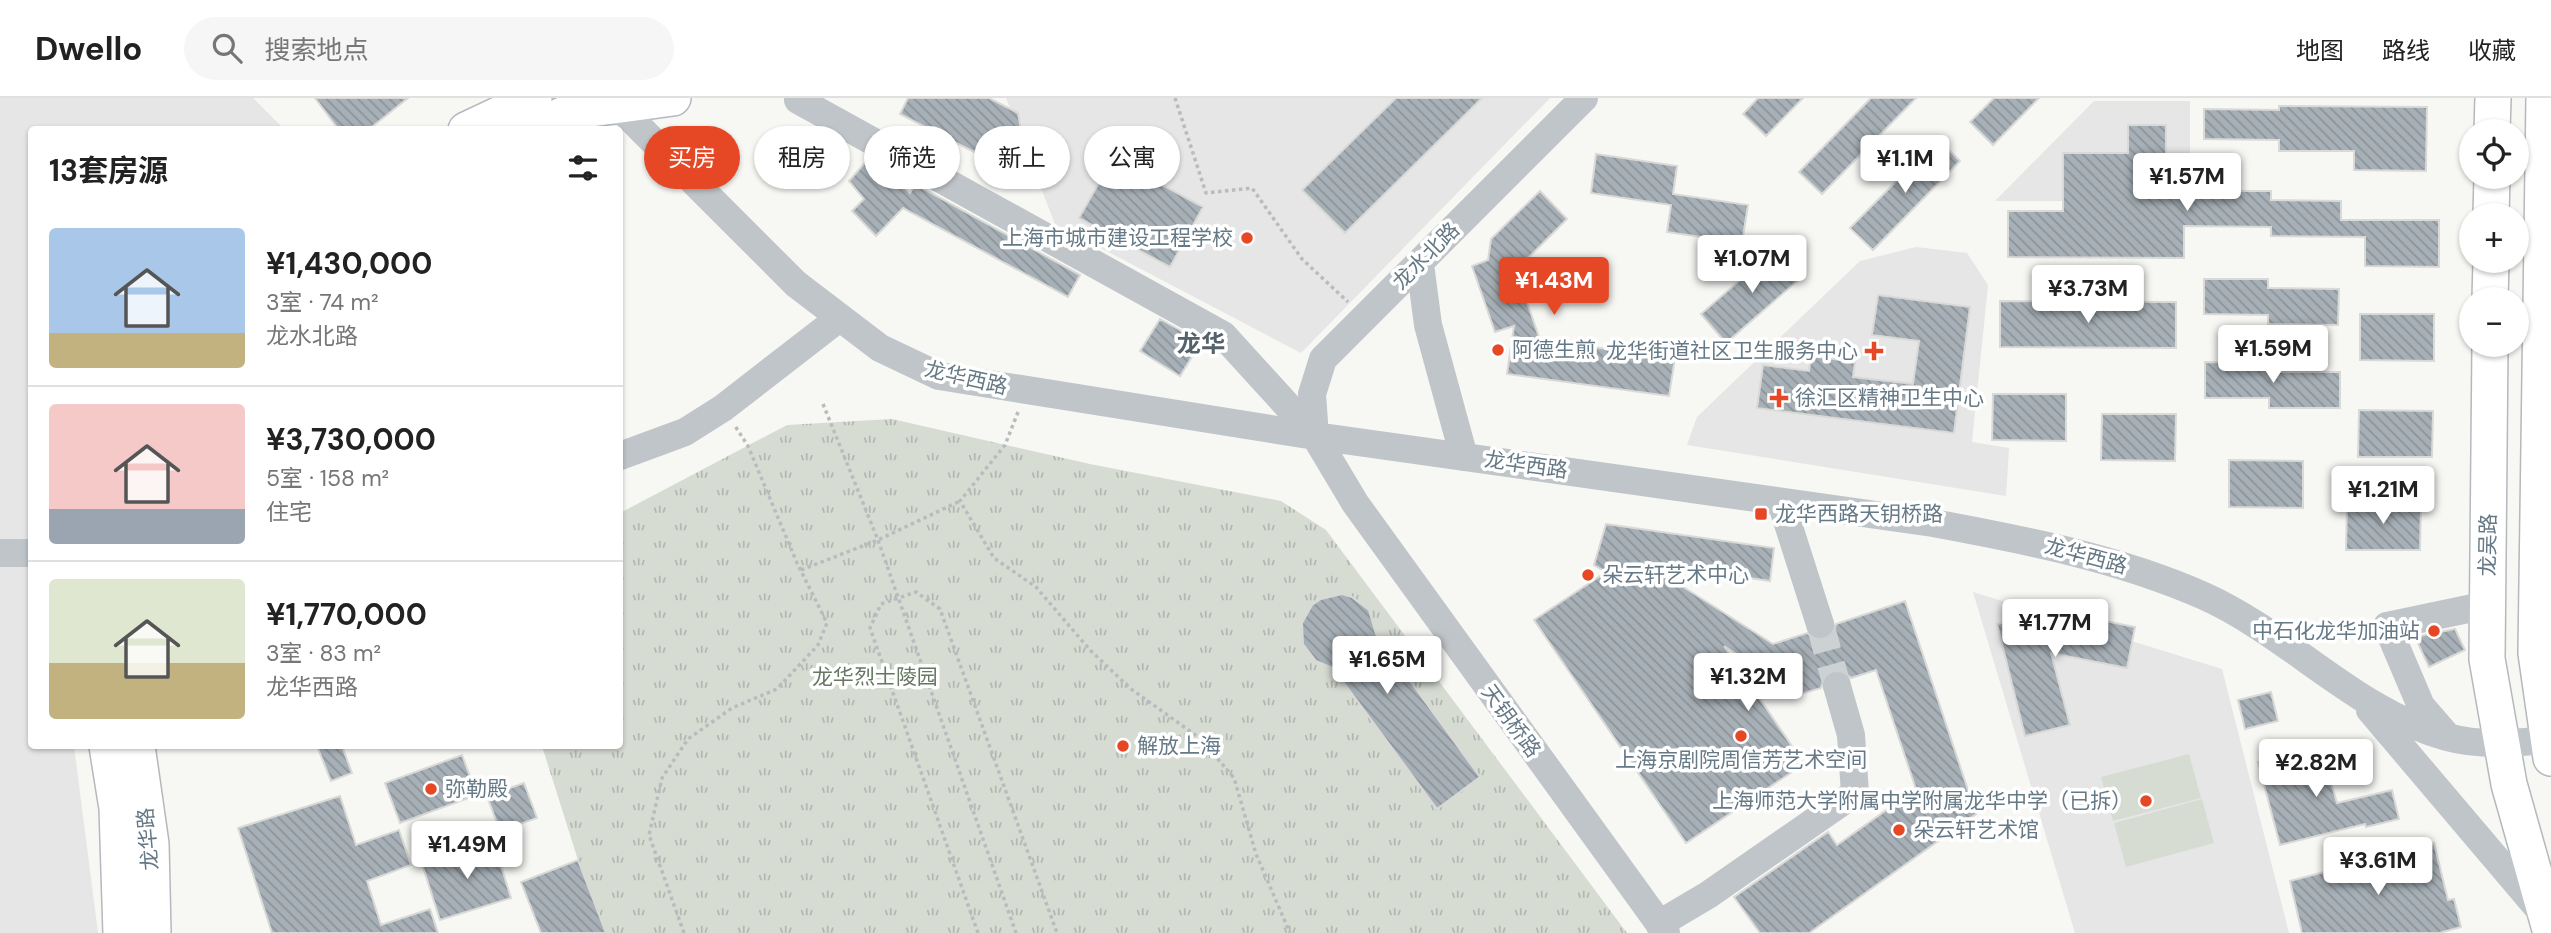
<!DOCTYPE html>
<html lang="zh">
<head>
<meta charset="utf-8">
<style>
  body { margin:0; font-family:"DM Sans","Noto Sans SC",sans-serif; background:#f6f6f6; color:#222; height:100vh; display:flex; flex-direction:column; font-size:26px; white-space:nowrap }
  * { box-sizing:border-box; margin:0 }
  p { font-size:23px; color:#767676 }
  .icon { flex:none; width:38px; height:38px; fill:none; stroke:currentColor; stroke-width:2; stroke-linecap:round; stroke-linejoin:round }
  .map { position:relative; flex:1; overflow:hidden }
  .side { position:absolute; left:28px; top:28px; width:595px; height:623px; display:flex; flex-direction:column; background:#fff; border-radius:7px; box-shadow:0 2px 5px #0004 }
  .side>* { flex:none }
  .guide { position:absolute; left:644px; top:28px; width:665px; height:63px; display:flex; gap:14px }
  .controls { position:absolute; left:2459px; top:21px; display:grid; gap:14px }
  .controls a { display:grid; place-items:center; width:70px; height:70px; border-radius:50%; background:#fff; box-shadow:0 2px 5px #0004; font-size:35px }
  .price { position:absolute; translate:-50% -60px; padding:0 16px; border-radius:7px; background:#fff; color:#222; font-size:23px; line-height:46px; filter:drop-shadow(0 2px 4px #0008) }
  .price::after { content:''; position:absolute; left:50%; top:42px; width:21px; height:16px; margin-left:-10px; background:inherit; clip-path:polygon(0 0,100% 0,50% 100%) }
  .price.active { background:#e64826; color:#fff }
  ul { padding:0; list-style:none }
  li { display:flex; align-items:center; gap:21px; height:175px; padding:0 21px }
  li+li { border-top:2px solid #e0e0e0 }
  li span { display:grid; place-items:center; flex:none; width:196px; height:140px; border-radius:7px; color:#555 }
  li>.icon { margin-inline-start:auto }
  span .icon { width:84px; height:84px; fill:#fffc; stroke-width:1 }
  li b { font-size:30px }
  h2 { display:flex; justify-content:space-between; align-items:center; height:84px; padding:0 21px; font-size:30px }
  .tag { padding:0 24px; border-radius:32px; background:#fff; box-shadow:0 2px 5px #0004; font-size:24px; line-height:63px }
  .tag.active { background:#e64826; color:#fff }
  header { display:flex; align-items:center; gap:42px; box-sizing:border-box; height:98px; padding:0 35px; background:#fff; border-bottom:2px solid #e0e0e0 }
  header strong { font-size:33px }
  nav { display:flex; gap:38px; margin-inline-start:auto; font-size:24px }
  .search { width:490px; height:63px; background:#f6f6f6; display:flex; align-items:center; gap:18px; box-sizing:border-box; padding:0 24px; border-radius:38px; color:#767676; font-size:26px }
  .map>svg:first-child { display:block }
  .built { fill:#e5e6e5 }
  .park { fill:url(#park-tufts) }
  .pitch { fill:#d7dcd3 }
  .building { fill:url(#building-back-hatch); stroke:#d9d9d7; stroke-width:2 }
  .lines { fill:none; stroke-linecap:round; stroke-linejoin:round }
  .minor-tunnel { stroke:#ccd1d3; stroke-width:28; stroke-dasharray:28 14; stroke-linecap:butt }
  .major-casing { stroke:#b4b9bd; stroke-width:38 }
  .path { stroke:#b8bcbf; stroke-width:3.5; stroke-dasharray:3.5 3.5; stroke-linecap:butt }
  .minor { stroke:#c0c5c9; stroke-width:28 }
  .major { stroke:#fff; stroke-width:35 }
  .poi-dot { fill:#e64826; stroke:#fff; stroke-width:2.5 }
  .labels { text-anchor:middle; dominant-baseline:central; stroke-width:7; stroke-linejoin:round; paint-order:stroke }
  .poi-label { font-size:21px; fill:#667986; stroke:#fff; text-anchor:start }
  .street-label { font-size:21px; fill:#667986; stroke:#fff }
  .park-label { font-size:21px; fill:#667861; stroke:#fff }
  .quarter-label { font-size:24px; font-weight:bold; fill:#54626b; stroke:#fff }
</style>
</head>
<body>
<header>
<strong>Dwello</strong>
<div class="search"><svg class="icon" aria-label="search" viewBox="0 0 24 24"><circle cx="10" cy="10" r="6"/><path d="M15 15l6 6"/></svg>搜索地点</div>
<nav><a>地图</a><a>路线</a><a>收藏</a></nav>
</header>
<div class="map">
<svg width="2551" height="835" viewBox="0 0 2551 835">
  <defs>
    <pattern id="park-tufts" width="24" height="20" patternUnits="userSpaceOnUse" patternTransform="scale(1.75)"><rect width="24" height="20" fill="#d7dcd3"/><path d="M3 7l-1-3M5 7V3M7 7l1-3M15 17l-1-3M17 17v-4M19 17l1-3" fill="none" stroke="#b2b7b1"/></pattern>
    <pattern id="building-back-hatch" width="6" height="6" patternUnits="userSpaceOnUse" patternTransform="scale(1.75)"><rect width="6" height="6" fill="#a7b0b6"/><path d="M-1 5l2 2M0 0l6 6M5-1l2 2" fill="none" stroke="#8c949a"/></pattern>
  </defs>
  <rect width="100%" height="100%" fill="#f7f7f4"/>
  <path class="built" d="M0,0H253L284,31L32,32V648H74L98,835H0Z
    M1006,0H1550L1301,255L1055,126Z
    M2094,3H2190V103H1995Z
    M1916,149L1967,155L1988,187L1972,344L2009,350L2006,398L1687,347L1697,319L1860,163Z
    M1973,494L2222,571L2289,835H2075Z"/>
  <path class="park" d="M892,321L1090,366L1281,403L1326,432L1627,835H606L578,762L542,648H620V415L787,327Z"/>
  <path class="pitch" d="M2189,656L2201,700L2113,723L2101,679Z
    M2202,701L2214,745L2126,769L2114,725Z"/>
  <path class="building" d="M315,0H408L368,32H339Z
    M908,0H989L1018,15L1024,48L1011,73L900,16Z
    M1396,0H1482L1345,135L1302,92Z
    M1758,0H1803L1766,38L1743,16Z
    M1871,0H1916L1822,96L1799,74Z
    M1994,0H2039L1993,47L1970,24Z
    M2279,8L2427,9L2426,73L2354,72V53H2279V42L2204,41V11L2279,12Z
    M2128,27H2166V60H2178V93H2271V102L2341,103V122H2439V169L2365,168V139L2271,138V129L2184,128V160L2008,159V113H2063V55H2128Z
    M1938,41L1960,63L1873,152L1850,130Z
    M1596,56L1677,68L1673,96L1748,107L1742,145L1667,134L1671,107L1591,95Z
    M869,60L883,68L910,95L915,86L1080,177L1068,199L903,110L876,138L852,113L864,101L849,83Z
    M1113,60L1203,109L1170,169L1079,120Z
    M1540,93L1567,121L1516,172L1540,242L1675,260L1669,298L1507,276L1514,228L1495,234L1472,168L1488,162L1491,141Z
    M1778,149L1803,178L1726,245L1701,216Z
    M2204,181H2268V190L2339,191L2338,227L2268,226V217L2204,216Z
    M1878,197L1970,209L1954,335L1757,310L1763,267L1809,273L1811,258L1855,264L1853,279L1913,286L1919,243L1872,237Z
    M2000,203L2176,204V250L2000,249Z
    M2360,216H2434V263L2360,262Z
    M1160,221L1201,244L1180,278L1140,253Z
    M2205,264L2270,265V274H2340V310H2269V300H2205Z
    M1993,296H2066V343L1992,342Z
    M2359,312L2433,313L2432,359H2358Z
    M2102,316H2176L2175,363L2101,362Z
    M2229,362L2303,363V410L2229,409Z
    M2347,405H2421L2420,452H2346Z
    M1606,426L1774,450L1770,483L1644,464L1773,546L1807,535L1816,542H1826L1833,537L1836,526L1905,503L1976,716L1809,835H1760L1734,799L1828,734L1837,747L1916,691L1876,572L1851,580L1842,572H1832L1825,577L1821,590L1801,596L1724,548L1804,666L1686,745L1534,522L1606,474L1594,467Z
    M1342,496L1352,499L1369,512L1376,536L1480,679L1437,711L1333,570L1316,563L1303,546L1302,525L1312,507L1321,501Z
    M2021,506L2135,529L2127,570L2051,555L2070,627L2025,638L1997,526L2018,521Z
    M2455,531L2465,552L2429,569L2415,539Z
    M2271,594L2278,623L2245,631L2238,602Z
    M317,648H342L352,675L331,683Z
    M2321,648L2337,705L2392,692L2399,721L2366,729L2365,726L2280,747L2258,664Z
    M462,657L477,697L400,725L385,685Z
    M524,685L537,720L500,733L487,698Z
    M340,698L356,747L399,732L411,767L367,783L381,827L430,811L438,835H272L238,730Z
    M494,745L511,800L440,822L422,766Z
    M2434,745L2448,802L2454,801L2461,829L2439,835H2302L2290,783Z
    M578,762L606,835H541L521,784Z"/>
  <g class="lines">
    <path class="minor-tunnel" d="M1820,526L1837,588"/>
    <g class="major-casing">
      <path id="major" d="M2544,0L2536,555L2551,660
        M466,32L534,0
        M530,32L569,14L673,0
        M2492,33L2493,0
        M2491,117L2492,79
        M2490,201L2491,163
        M2490,247L2487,561L2509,686L2551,835
        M107,648L117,710L121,835
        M137,648L151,746L153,835"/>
    </g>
    <path class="path" d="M1175,0L1206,95L1252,90L1302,161L1348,204
      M823,306L878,442L1016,835
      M1018,314L1005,347L960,403L994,460L1036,489L1090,552L1131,591L1201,641L1234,680L1256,756L1290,835
      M801,472L878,442L960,403
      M684,835L649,737L662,680L688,641L732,610L777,591L818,547L827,525L797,465L748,348L735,328
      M978,835L870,530L881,506L916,494L940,511L1057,835"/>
    <path class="minor" d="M610,0L796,186L880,250L939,278L1315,338L1933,425C2025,442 2118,460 2204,498C2289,536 2356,614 2447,639C2479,648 2514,645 2547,642
      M798,2L1223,237L1315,338L1355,405L1666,835
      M1420,166L1428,227L1464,359
      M1315,338L1312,296L1323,261L1584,0
      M620,358L685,334L723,310L838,221
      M1781,404L1820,526
      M0,455H32
      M2370,612L2543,816
      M2447,638L2421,608L2387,528L2487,507
      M1659,826L1708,797L1855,695L1851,637L1837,588"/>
    <use href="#major" class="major"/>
  </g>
  <g class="poi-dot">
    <circle cx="1247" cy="140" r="7"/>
    <circle cx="1498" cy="252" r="7"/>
    <path d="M1870.5 242.5h7v7h7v7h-7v7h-7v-7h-7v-7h7z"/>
    <path d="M1775.5 289.5h7v7h7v7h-7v7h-7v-7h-7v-7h7z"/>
    <rect x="1754" y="409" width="14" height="14" rx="3.5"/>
    <circle cx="1588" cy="477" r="7"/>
    <circle cx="2434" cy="533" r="7"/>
    <circle cx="1741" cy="638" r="7"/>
    <circle cx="1123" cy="648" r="7"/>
    <circle cx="431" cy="691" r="7"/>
    <circle cx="2146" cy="703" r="7"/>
    <circle cx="1899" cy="732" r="7"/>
  </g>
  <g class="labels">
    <g class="poi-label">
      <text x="1233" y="140" text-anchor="end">上海市城市建设工程学校</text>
      <text x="1512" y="252">阿德生煎</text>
      <text x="1858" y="253" text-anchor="end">龙华街道社区卫生服务中心</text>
      <text x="1795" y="300">徐汇区精神卫生中心</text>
      <text x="1775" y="416">龙华西路天钥桥路</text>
      <text x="1602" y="477">朵云轩艺术中心</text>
      <text x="2420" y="533" text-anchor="end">中石化龙华加油站</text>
      <text x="1137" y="648">解放上海</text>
      <text x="1741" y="662" text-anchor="middle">上海京剧院周信芳艺术空间</text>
      <text x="445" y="691">弥勒殿</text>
      <text x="2132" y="703" text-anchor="end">上海师范大学附属中学附属龙华中学（已拆）</text>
      <text x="1913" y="732">朵云轩艺术馆</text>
    </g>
    <g class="street-label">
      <text transform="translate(1426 158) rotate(-45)">龙水北路</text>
      <text transform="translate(966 280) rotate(13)">龙华西路</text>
      <text transform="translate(1526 367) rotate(8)">龙华西路</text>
      <text transform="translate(2488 447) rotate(-89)">龙吴路</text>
      <text transform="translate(2086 458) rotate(15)">龙华西路</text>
      <text transform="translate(1511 623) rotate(54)">天钥桥路</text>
      <text transform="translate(148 741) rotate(-95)">龙华路</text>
    </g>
    <g class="park-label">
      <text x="875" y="579">龙华烈士陵园</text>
    </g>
    <g class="quarter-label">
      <text x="1201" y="245">龙华</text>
    </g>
  </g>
</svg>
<div class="controls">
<a><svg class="icon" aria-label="locate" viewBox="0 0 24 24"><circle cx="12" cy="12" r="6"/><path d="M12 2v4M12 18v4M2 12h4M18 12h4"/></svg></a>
<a>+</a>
<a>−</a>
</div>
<b class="price" style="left:1905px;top:97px">¥1.1M</b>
<b class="price" style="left:2187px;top:115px">¥1.57M</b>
<b class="price" style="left:1752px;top:197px">¥1.07M</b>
<b class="price active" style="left:1554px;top:219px">¥1.43M</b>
<b class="price" style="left:2088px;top:227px">¥3.73M</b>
<b class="price" style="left:2273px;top:287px">¥1.59M</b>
<b class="price" style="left:2383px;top:428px">¥1.21M</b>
<b class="price" style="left:2055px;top:561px">¥1.77M</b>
<b class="price" style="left:1387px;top:598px">¥1.65M</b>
<b class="price" style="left:1748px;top:615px">¥1.32M</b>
<b class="price" style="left:2316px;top:701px">¥2.82M</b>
<b class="price" style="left:467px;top:783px">¥1.49M</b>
<b class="price" style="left:2378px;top:799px">¥3.61M</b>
<div class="guide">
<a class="tag active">买房</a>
<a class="tag">租房</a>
<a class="tag">筛选</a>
<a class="tag">新上</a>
<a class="tag">公寓</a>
</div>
<section class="side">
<h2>13套房源<svg class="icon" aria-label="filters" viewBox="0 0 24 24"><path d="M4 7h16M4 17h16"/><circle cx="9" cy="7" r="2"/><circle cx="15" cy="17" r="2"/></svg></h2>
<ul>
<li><span style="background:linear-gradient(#a9c7e8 75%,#c2b280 0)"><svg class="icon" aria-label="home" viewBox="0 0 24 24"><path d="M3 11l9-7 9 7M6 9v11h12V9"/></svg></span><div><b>¥1,430,000</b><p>3室 · 74 m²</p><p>龙水北路</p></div></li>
<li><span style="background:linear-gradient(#f6c9c9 75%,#9aa5b1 0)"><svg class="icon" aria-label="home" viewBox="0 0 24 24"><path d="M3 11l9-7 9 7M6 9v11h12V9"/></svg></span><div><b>¥3,730,000</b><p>5室 · 158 m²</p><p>住宅</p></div></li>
<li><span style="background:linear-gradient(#dfe7d0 60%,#c2b280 0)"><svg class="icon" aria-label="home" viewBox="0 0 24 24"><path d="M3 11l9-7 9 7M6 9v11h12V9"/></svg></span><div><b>¥1,770,000</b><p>3室 · 83 m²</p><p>龙华西路</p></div></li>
</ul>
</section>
</div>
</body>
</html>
